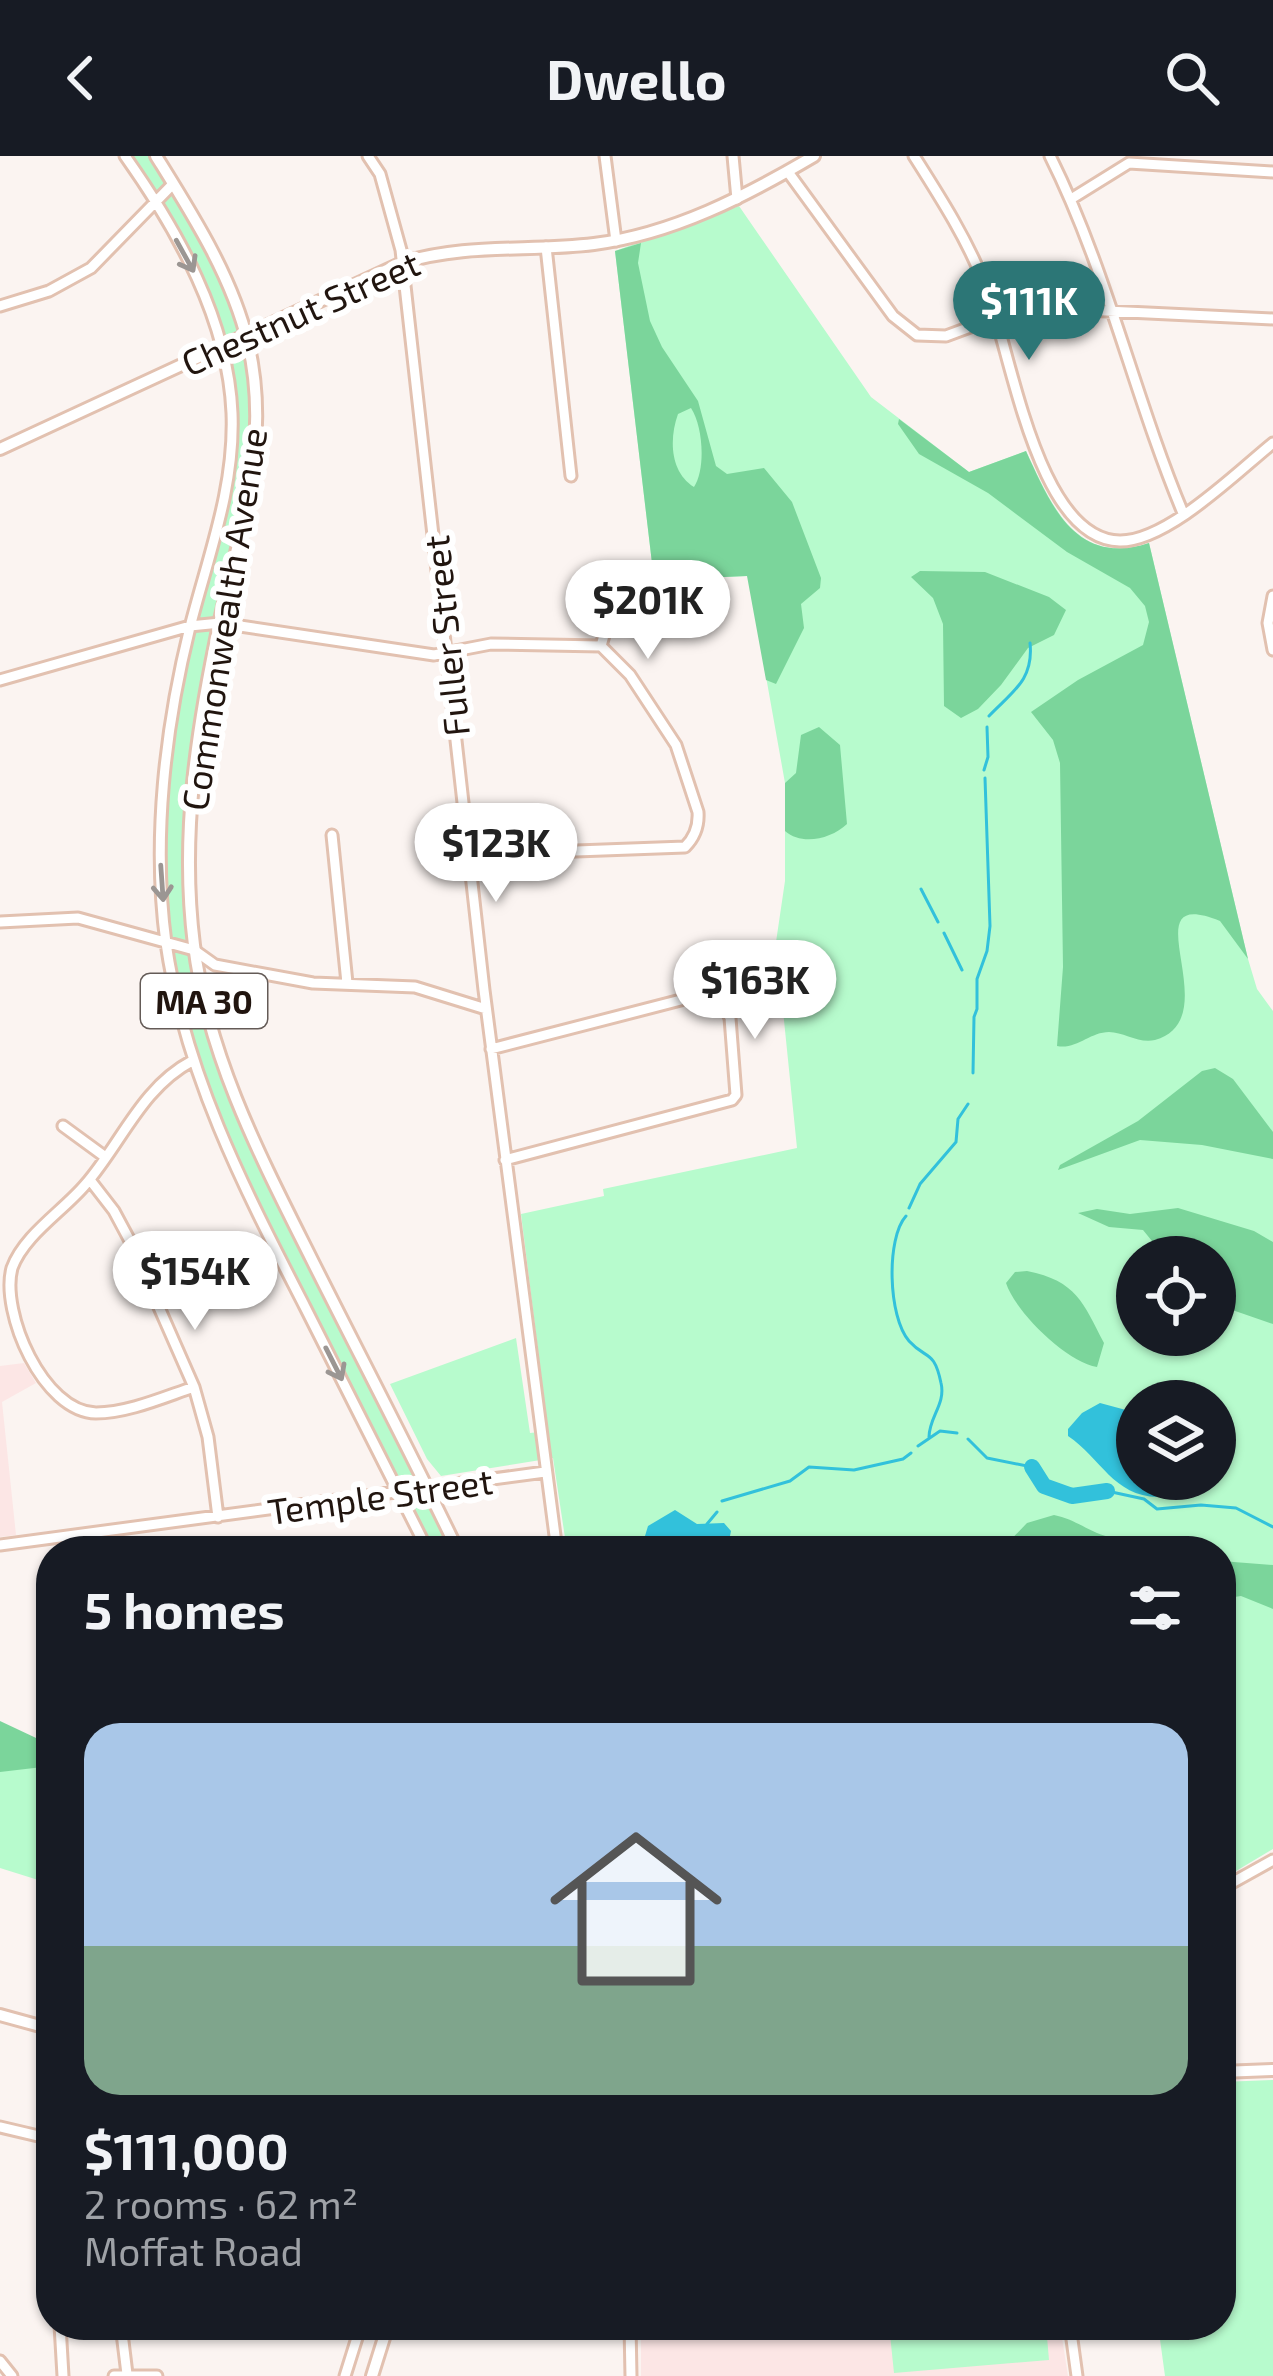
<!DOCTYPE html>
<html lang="en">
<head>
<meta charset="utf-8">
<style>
  body { margin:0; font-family:"Exo 2",sans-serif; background:#20242c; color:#f1f3f6; height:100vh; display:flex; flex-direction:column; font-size:45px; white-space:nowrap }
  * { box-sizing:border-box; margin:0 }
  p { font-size:39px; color:#9ea1a6 }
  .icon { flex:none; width:66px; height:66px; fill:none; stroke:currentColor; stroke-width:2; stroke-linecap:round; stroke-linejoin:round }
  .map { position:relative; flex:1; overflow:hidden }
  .drawer { position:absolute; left:36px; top:1380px; width:1200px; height:804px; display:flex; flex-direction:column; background:#171b24; border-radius:48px; box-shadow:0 3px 9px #0004 }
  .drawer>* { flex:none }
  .fabs { position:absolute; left:1116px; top:1080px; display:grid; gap:24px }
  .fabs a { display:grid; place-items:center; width:120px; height:120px; border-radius:50%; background:#171b24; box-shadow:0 3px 9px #0004; font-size:60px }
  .price { position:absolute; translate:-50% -102px; padding:0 27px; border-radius:42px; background:#fff; color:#222; font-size:39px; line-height:78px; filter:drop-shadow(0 3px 6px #0008) }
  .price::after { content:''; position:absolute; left:50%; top:72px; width:36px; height:27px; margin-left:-18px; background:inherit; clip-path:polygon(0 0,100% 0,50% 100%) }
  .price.current { background:#2c7676; color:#fff }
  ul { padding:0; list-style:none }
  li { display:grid; align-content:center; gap:24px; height:636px; padding:0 48px }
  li+li { border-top:3px solid #363941 }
  li span { display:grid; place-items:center; height:372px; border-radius:36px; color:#555 }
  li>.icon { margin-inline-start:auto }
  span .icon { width:216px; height:216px; fill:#fffc; stroke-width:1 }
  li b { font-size:51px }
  h2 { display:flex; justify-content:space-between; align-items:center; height:144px; padding:0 48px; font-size:51px }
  header { display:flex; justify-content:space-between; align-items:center; height:156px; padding:0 48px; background:#171b24; font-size:54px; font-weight:700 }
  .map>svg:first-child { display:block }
  .education { fill:#fce6e5 }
  .green { fill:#b7fbcd; fill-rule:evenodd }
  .forest { fill:#7bd59b; fill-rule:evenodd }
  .water { fill:#32c1db }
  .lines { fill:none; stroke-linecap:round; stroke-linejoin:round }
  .stream { stroke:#32c1db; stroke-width:3 }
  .river { stroke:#32c1db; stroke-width:16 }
  .minor-casing { stroke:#e2c1b0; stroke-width:15 }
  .major-casing { stroke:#e2c1b0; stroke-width:16 }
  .minor { stroke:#fff; stroke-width:9 }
  .major { stroke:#fff; stroke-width:10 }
  .oneway { stroke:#9b9693 }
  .labels { text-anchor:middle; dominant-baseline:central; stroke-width:12; stroke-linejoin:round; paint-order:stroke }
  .shield { fill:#fff; stroke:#645b57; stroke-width:3 }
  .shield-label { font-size:33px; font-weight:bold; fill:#21150f }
  .street-label { font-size:36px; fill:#21150f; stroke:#fff }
</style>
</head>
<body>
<header><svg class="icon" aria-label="back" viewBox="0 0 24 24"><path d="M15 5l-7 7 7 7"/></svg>Dwello<svg class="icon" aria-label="search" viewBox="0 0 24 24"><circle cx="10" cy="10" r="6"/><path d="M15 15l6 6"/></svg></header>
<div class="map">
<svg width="1273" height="2220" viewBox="0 0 1273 2220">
  <rect width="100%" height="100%" fill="#fbf4f1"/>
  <path class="education" d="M24,1207L36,1227L2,1246L16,1379L0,1381V1210Z
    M641,2169H1060L1068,2220H641Z"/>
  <path class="green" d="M125,0H156L184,45L246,179L257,295L220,467L188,675L200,826L244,963L458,1395H428L203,938L166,786L162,659L180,524L226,338L229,230L204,138Z
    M739,50L871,241L969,316L1026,295C1052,350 1076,411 1149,387L1248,803L1257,833L1273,855V1693L1221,1724V1395H567L553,1302L441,1320L427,1303L390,1228L516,1182L530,1277L548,1275L521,1058L604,1040L603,1033L797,992L776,786L785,725V627L748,420L654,424L615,95ZM1137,1101H1215V1179H1137ZM1137,1245H1215V1323H1137Z
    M51,1589V1728L0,1712V1599Z
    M1273,1924V2220H1165L1158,2169H1221V1926Z
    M889,2169H1046L1049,2204L894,2217Z"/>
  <path class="forest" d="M641,87L638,107L650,165L662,191L698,245L716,310L727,318L764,312L792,346L821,422L820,432L801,448L804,472L776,528L766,524L747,420L654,424L615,95ZM691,252C703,270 706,313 694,331C670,316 669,283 678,258Z
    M899,263L969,316L1026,295C1051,350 1076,411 1149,387L1248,803L1220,765C1126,727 1231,862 1155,884C1139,888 1124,876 1109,876C1090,876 1076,894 1057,890L1063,811L1060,607L1053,584L1031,556L1078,524L1143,489L1149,466L1145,450L1130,432L1067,396L988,337L919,298L898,268Z
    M920,415L985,416L1049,441L1066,454L1054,479L1028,492L1001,529L978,553L961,562L944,550L943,468L933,442L911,421Z
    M819,571L840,589L847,668C831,683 802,690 785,675V627L796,617L801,579Z
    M1215,912L1233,923L1273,976V1003L1202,989L1140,984L1058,1014L1060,1009L1138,965L1202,915Z
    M1178,1052L1254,1075L1273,1086V1168L1215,1148V1101H1165L1143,1074L1109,1071L1078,1057L1097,1053L1130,1058Z
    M1027,1115C1077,1125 1083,1147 1104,1187L1097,1211C1067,1206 1016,1157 1006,1127L1015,1116Z
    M1054,1359C1075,1363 1089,1376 1109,1381C1135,1386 1162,1384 1187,1395H1000L1027,1367Z
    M1221,1405L1273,1409V1453L1241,1440L1221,1443Z
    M0,1565L51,1589V1610L0,1616Z"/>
  <path class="water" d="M1100,1247L1137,1257V1323H1152L1161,1332L1158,1341C1113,1340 1101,1302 1068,1280V1273L1082,1257Z
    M675,1354L697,1368L724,1367L731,1375L727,1395H649L645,1380L648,1370Z"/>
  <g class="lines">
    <path class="stream" d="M989,560C1012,536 1034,524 1030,487
      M984,614L988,601L987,571
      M921,733L938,766
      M944,777L962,814
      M973,917L974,861L977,853V823L987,795L990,770L985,622
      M909,1052L920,1028L956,986L958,963L968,948
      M906,1060C886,1082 888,1161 909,1185C926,1204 934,1193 941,1227C946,1248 929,1261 929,1281
      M968,1283L987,1302L1032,1311
      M918,1290L940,1275L957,1277
      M1107,1335L1144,1343L1157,1353L1201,1349L1236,1352L1273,1371
      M722,1345L790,1325L809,1311L854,1314L903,1303L911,1297
      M707,1368L717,1356"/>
    <path class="river" d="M1032,1311L1044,1330L1072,1340L1107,1335"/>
    <g class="minor-casing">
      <path id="minor" d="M125,0C178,75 228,164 232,257C235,332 208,400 190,471C165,572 152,684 166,787C185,919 245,1034 305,1151C346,1232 387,1314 428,1395
        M368,0L380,18L401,94L484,834L557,1395
        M605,0L616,85
        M733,0L737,43
        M914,0C940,41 967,83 985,129C1010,187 1035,384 1120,385C1168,385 1237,316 1273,287
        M1050,0C1107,114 1134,240 1183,357
        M788,16L893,160L917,179L946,180L1024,151L1273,163
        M1071,43L1129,7L1273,16
        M546,91L571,320
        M0,150L49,135L91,112L173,28
        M1273,440L1268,467L1273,494
        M601,490L617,433
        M0,524L190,470L220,467L434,499L491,488L601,490L630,519L676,589L698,656C699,670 695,681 685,691L468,699
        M332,679L347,827
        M0,766L78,762L194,794L215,809L313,827L415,831L486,853
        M491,893L704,838L721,844L730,862L736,939L732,944L505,1004
        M192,905C141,932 121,988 85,1029C63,1055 24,1079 12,1112C0,1156 43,1256 96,1257C128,1257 164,1241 194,1231
        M63,970L104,1000
        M90,1024L114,1055L129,1083L194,1231L208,1281L218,1361
        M0,1389L545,1316
        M1221,1733L1273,1704
        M0,1971L51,1983
        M60,2169L63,2220
        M121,2169L127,2218
        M630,2169L631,2220
        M1070,2169L1077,2220
        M0,2205L12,2220
        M114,2220H157
        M345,2220L361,2169"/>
    </g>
    <g class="major-casing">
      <path id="major" d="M156,0C192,58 232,120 248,187C271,284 241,371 220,464C197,572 180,679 194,789C208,901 261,1002 311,1102C360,1200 411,1297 458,1395
        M0,293L402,107C466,87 529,96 594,88C673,78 746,40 814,0
        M0,1859L51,1873
        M1221,1916L1273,1914
        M372,2220L388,2169"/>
    </g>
    <use href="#minor" class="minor"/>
    <use href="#major" class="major"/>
  </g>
  <defs><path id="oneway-shaft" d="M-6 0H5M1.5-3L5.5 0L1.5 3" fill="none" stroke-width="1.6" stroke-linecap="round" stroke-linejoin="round" transform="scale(3)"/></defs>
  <g class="oneway">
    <use href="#oneway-shaft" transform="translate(185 100) rotate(61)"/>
    <use href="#oneway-shaft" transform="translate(162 727) rotate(86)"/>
    <use href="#oneway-shaft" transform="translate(334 1208) rotate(63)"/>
  </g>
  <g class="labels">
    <rect class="shield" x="141" y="818" width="126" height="54" rx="9"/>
    <g class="shield-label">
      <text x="204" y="845">MA 30</text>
    </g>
    <g class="street-label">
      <text transform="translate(300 156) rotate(-24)">Chestnut Street</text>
      <text transform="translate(223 463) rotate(-81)">Commonwealth Avenue</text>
      <text transform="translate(445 480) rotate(-96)">Fuller Street</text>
      <text transform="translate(380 1339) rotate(-8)">Temple Street</text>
    </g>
  </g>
</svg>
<div class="fabs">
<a><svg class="icon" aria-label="locate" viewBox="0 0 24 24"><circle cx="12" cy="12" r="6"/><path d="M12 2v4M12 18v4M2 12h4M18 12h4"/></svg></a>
<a><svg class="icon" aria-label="layers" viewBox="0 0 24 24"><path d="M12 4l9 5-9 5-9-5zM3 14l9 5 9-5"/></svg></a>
</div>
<b class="price current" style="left:1029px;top:207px">$111K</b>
<b class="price" style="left:648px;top:506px">$201K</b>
<b class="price" style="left:496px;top:749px">$123K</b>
<b class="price" style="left:755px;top:886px">$163K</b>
<b class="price" style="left:195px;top:1177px">$154K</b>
<section class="drawer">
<h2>5 homes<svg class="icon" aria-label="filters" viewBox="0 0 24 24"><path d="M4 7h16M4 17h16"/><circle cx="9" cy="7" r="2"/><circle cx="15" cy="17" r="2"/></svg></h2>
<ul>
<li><span style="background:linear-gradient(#a9c7e8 60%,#7fa58c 0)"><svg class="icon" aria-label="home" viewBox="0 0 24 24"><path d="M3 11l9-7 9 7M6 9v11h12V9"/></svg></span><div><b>$111,000</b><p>2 rooms · 62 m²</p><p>Moffat Road</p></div></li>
</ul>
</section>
</div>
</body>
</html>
